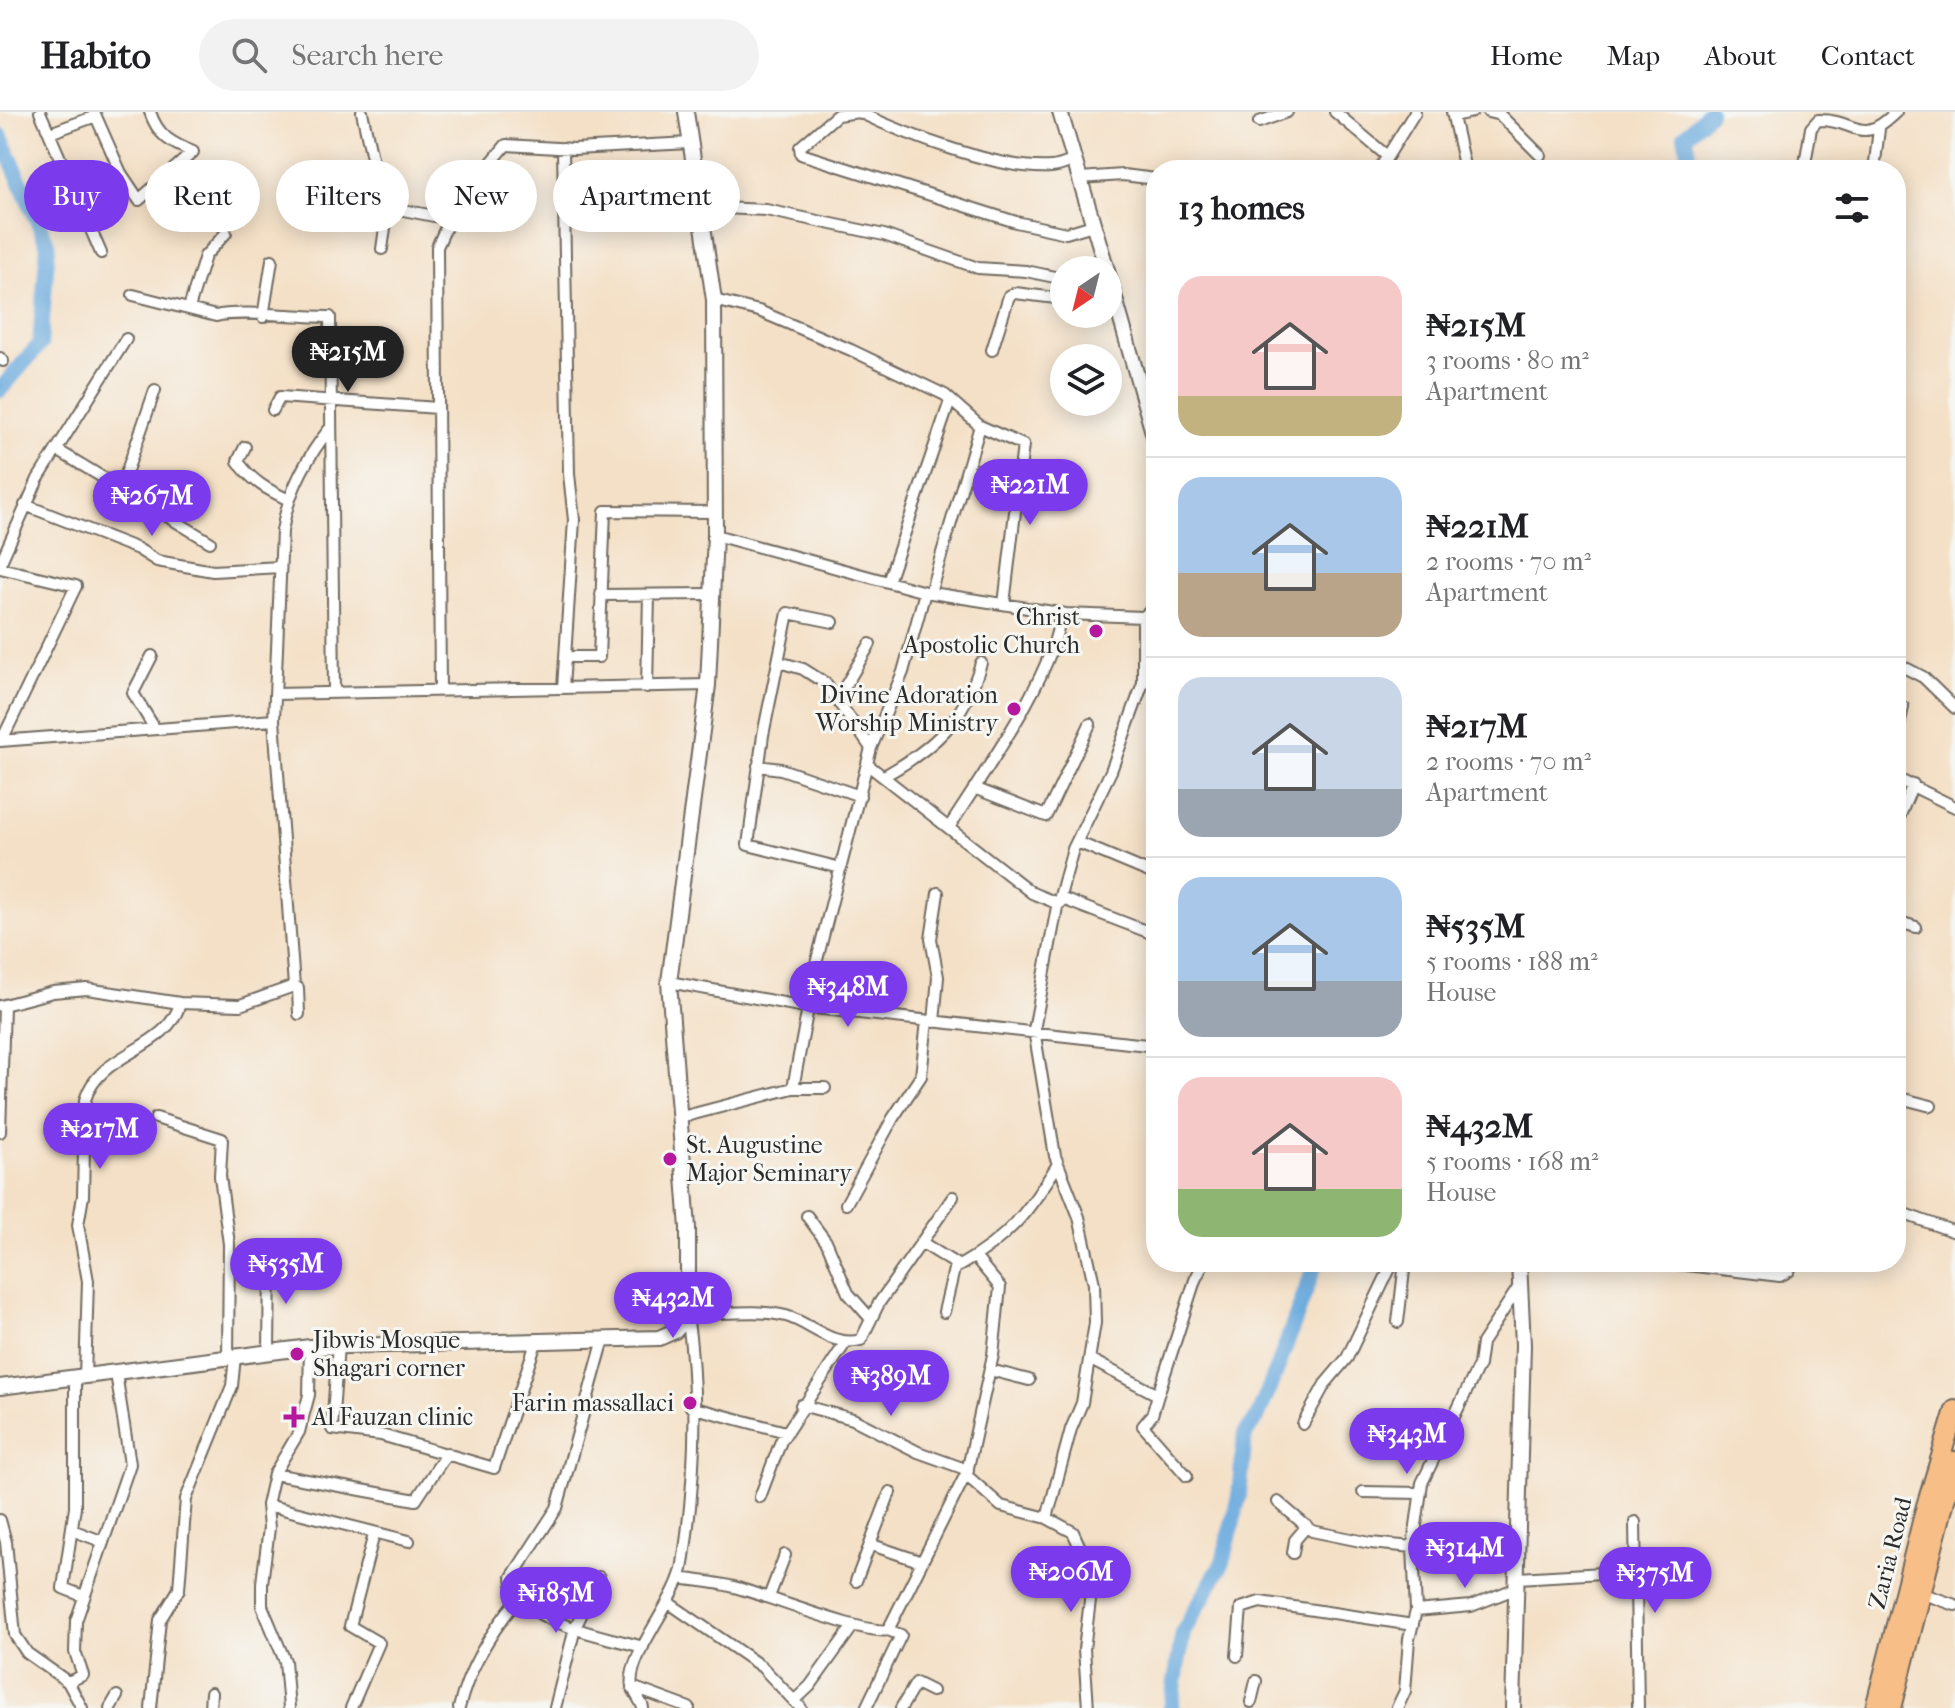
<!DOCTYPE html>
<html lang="en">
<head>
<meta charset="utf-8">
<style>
  body { margin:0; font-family:"IM FELL French Canon",serif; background:#f2f2f2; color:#202124; height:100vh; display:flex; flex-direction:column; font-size:30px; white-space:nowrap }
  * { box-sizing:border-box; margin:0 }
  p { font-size:26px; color:#757577 }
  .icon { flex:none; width:44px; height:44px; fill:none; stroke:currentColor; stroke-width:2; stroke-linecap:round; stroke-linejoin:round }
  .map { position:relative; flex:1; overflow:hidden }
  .drawer { position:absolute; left:1146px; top:48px; width:760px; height:1112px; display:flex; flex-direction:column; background:#fff; border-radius:32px; box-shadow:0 4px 20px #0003 }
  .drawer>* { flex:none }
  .guide { position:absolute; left:24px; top:48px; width:760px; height:72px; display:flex; gap:16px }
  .needle { width:52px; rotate:215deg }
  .fabs { position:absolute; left:1050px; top:144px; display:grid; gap:16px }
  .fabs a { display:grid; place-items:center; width:72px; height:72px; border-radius:50%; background:#fff; box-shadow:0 4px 20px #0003; font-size:40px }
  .price { position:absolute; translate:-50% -68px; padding:0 18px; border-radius:28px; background:#7c3aed; color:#fff; font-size:26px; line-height:52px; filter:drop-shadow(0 2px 4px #0008) }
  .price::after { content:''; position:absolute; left:50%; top:48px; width:24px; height:18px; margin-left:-12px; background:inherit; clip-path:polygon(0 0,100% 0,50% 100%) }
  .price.selected { background:#222; color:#fff }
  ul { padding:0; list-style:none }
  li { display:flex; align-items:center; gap:24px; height:200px; padding:0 32px }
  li+li { border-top:2px solid #e0e0e0 }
  li span { display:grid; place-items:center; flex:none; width:224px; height:160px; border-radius:24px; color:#555 }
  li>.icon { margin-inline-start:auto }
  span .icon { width:96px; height:96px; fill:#fffc; stroke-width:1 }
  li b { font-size:34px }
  h2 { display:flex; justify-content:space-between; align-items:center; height:96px; padding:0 32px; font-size:34px }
  .tag { padding:0 28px; border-radius:36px; background:#fff; box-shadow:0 4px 20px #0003; font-size:28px; line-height:72px }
  .tag.selected { background:#7c3aed; color:#fff }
  header { display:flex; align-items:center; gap:48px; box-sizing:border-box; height:112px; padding:0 40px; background:#fff; border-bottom:2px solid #e0e0e0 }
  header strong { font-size:38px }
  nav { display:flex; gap:44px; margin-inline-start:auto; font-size:28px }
  .search { width:560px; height:72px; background:#f2f2f2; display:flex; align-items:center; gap:20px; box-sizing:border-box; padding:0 28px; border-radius:44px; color:#757577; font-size:30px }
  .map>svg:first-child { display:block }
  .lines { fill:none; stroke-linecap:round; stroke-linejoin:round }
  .river { stroke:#6baade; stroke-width:16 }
  .minor-casing { stroke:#716a61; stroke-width:14 }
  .tertiary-casing { stroke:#716a61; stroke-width:18 }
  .trunk-casing { stroke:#716a61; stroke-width:22 }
  .minor { stroke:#fff; stroke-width:10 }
  .tertiary { stroke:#fff; stroke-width:14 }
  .trunk { stroke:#f7be87; stroke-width:18 }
  .poi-dot { fill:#b5179e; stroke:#f6f6f2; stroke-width:3 }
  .labels { text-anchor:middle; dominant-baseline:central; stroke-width:6; stroke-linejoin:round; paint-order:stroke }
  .poi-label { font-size:24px; fill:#2b2b2b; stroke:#f6f6f2; text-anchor:end }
  .street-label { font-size:24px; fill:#2b2b2b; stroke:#f6f6f2 }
</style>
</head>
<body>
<header>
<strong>Habito</strong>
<div class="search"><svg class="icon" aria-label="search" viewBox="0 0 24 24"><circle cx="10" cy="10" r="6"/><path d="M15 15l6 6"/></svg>Search here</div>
<nav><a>Home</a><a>Map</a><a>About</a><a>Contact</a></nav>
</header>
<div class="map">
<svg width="1955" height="1596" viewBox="0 0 1955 1596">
  <rect width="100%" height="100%" fill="#f6f6f2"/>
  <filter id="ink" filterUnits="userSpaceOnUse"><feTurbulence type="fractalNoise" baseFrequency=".0125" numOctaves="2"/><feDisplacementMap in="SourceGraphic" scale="16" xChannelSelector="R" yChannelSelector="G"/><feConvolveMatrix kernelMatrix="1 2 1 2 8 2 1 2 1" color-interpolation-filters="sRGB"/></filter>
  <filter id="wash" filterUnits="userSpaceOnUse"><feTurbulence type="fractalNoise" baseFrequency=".006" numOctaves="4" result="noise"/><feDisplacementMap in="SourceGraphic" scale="32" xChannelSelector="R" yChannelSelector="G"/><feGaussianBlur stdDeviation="1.8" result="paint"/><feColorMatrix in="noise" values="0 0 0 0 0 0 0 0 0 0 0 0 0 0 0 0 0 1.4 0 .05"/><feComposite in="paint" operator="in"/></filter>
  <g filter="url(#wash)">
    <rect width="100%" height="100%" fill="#f4e0c6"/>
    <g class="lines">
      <path class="river" d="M0,23L48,133L40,232L0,278
        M1692,58L1685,24L1709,0
        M1171,1596L1183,1520L1223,1450L1239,1384L1245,1322L1257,1306L1279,1252L1316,1150"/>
    </g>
  </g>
  <g filter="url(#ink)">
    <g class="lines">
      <g class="minor-casing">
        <path id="minor" d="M40,0L101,141
          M94,0L121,61L139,88L193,40C171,31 158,24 150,0
          M362,0L379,78L388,95L382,137
          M859,0L837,3L800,35L801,42L1016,110L1066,121L1093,113
          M859,0C904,22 1001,59 1051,55C1058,55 1067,51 1075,48
          M1335,0L1387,44
          M1452,0L1465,58
          M1488,0L1500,3L1540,43
          M1453,4L1472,0
          M1259,10L1287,0
          M50,21L96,4
          M563,36L569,362L574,408L563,576
          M1379,58L1415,0
          M1804,58L1811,16L1818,8C1857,7 1859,36 1896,0
          M1874,58L1879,17
          M1080,66L1123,63L1156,67
          M388,95L449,107
          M700,95L766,98L884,123L978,156L1026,159L1064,167
          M133,183L216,204C236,198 303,205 330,205L334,580
          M714,188L759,199L851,238L945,283L980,314L1023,333L1004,492
          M189,196L205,144L226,121
          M263,205L272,148
          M992,238L1009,184L1015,181L1064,187
          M0,246L3,249
          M273,298L280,285L438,296
          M245,335L238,349C251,369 268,378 289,388
          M57,338L210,430
          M121,376L155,278
          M25,393L138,437L157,449L213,459L280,455
          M715,423L925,480L1066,502L1143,505L1156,494
          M0,452L38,367L126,227
          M0,456L76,474L2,628
          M888,470L950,289
          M930,481L980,314
          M601,483L712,482
          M833,510L788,501L763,623L748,733L841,756
          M152,544L133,581L155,617
          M565,545H599L605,399L714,400
          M779,550L803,557L825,571L871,636
          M1896,551L1923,565L1955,596
          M647,575L649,483
          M440,578L437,135L456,93L506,33L574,37L690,31
          M276,582L708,573
          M837,588L870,532
          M1896,628L1903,595
          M0,629L274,608
          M868,653L1032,781L1059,792
          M758,654L781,657L860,684
          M884,664C936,635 964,608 981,551
          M1896,666L1955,695
          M974,676L1046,704L1090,612
          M1896,713L1913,672
          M950,714C981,665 1058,557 1060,501
          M1077,730L1156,763
          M1060,786L1156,823
          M1896,809L1916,815
          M669,870L805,895L1156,934
          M294,874L274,608L282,419C288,380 306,346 331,315
          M0,894L53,880L87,877L180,891L240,893L294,874L298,876L299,902
          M805,895L871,636L903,560L925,480
          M934,910L938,865L931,827L938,781
          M793,976L808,896
          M1896,985L1931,994
          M156,1006L222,1027L220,1064L229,1132L228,1246
          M678,1006L793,976H825
          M0,1020L4,894
          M846,1092L893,1006L921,964L927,909
          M1896,1099L1955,1120
          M807,1104L827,1131L848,1181L871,1207
          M921,1130L959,1154C1009,1126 1029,1099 1058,1052
          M1661,1150L1780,1164L1789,1159L1793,1150
          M944,1200L955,1153
          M1398,1210L1405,1150
          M604,1227L557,1396L512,1465C512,1510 609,1525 643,1535
          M338,1233L332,1317L381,1323L494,1356L537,1228
          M269,1240L270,1148
          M1091,1248L1158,1283L1195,1168L1204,1150
          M990,1258L1029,1268
          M85,1265L88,1169L78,1113L83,1084L85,988C99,939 168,939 180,891
          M75,1267V1395L63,1476L83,1484
          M1158,1283L1152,1303L1143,1314L1187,1364
          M801,1293L853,1307L918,1340L968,1358
          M691,1295L786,1320
          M1303,1312L1325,1272L1347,1246L1393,1150
          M274,1362L416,1388L447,1341
          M966,1363L1001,1394L1047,1406L1073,1420L1093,1464L1084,1537L1088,1596
          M1363,1380L1421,1381
          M760,1385L781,1329L846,1230
          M1278,1390L1312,1419L1370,1431L1413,1435
          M267,1393L409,1429
          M1047,1406L1071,1317L1082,1291L1095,1211L1094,1172L1079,1105L1055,1044L1034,918L1057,795L1073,737L1111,659L1143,571V505
          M0,1408L6,1430L15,1523L27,1541L68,1570L82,1596
          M1635,1410L1638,1596
          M72,1418L101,1429
          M872,1433L922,1450
          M1293,1441L1295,1428L1307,1414
          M679,1466C697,1469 716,1470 734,1475C766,1483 865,1523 888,1518L967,1360L993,1243L1000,1175L975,1145
          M1518,1466L1637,1459
          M856,1469L890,1380
          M1921,1481L1955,1493
          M769,1485L785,1443
          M669,1491L762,1555L801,1596
          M1416,1499L1471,1494L1517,1476
          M1237,1544L1241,1496L1260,1490L1413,1513
          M68,1570L83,1563L75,1540L76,1509L130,1352L116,1261
          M632,1575L689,1596
          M794,1589L810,1574L853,1514
          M1251,1590L1256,1569
          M110,1596L117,1584
          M151,1596L160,1508L179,1477L186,1387L232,1274L235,1245
          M210,1596L211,1581
          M289,1596L285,1549L262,1494V1471L269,1416L267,1393L274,1362L299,1320L309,1283L310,1235
          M351,1596L379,1531L350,1514L374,1422
          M459,1596C469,1555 492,1518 519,1486
          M555,1596L575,1516L599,1465
          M643,1596C641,1588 634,1581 632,1574C626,1544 678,1488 683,1452C695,1371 699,1282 687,1202C718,1203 756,1196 786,1204C811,1211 832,1236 861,1228L879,1191L953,1085
          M866,1596L901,1523L888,1518
          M901,1596L916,1571L932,1579
          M1397,1596L1405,1579L1409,1527L1416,1499L1413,1435L1422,1371L1479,1253L1482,1231L1520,1173"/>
      </g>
      <g class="tertiary-casing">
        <path id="tertiary" d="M1060,0L1107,158
          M1108,162L1156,331
          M0,1275L310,1235L659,1226L675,1219L683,1210L688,1192V1116L669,870L708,573L715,423L714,188L686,0
          M1513,1596L1523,1233L1519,1150"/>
      </g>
      <g class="trunk-casing">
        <path id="trunk" d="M1875,1596L1926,1394L1955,1298
          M1892,1596L1955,1349"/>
      </g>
      <use href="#minor" class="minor"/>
      <use href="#tertiary" class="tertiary"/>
      <use href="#trunk" class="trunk"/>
    </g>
  </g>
  <g class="poi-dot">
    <circle cx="1096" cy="519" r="8"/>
    <circle cx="1014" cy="597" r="8"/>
    <circle cx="670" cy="1047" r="8"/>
    <circle cx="297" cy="1242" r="8"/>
    <circle cx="690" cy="1291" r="8"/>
    <path d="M290 1293h8v8h8v8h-8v8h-8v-8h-8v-8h8z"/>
  </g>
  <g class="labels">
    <g class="poi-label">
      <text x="1080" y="505">Christ<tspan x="1080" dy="28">Apostolic Church</tspan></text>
      <text x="998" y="583">Divine Adoration<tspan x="998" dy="28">Worship Ministry</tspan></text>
      <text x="686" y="1033" text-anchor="start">St. Augustine<tspan x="686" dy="28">Major Seminary</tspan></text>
      <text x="313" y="1228" text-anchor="start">Jibwis Mosque<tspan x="313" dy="28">Shagari corner</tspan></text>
      <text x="674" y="1291">Farin massallaci</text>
      <text x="312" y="1305" text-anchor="start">Al Fauzan clinic</text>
    </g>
    <g class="street-label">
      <text transform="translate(1890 1441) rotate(-76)">Zaria Road</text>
    </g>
  </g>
</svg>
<div class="fabs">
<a><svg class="needle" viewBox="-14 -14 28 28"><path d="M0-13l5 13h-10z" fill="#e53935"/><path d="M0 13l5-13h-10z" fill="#757577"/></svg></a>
<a><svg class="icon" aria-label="layers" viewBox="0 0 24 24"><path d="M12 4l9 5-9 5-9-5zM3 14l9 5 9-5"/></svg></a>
</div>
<b class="price selected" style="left:348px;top:282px">₦215M</b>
<b class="price" style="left:1030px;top:415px">₦221M</b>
<b class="price" style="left:152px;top:426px">₦267M</b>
<b class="price" style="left:848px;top:917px">₦348M</b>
<b class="price" style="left:100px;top:1059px">₦217M</b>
<b class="price" style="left:286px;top:1194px">₦535M</b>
<b class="price" style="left:673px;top:1228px">₦432M</b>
<b class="price" style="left:891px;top:1306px">₦389M</b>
<b class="price" style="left:1407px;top:1364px">₦343M</b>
<b class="price" style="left:1465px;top:1478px">₦314M</b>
<b class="price" style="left:1071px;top:1502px">₦206M</b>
<b class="price" style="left:1655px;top:1503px">₦375M</b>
<b class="price" style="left:556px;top:1523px">₦185M</b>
<div class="guide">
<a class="tag selected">Buy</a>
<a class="tag">Rent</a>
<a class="tag">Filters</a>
<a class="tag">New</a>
<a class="tag">Apartment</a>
</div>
<section class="drawer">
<h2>13 homes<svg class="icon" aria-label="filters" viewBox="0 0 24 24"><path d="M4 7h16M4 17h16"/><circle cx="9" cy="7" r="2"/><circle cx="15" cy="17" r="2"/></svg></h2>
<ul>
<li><span style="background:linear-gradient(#f6c9c9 75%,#c2b280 0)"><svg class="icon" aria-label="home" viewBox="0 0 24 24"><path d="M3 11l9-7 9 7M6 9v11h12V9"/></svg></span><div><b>₦215M</b><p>3 rooms · 80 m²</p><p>Apartment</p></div></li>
<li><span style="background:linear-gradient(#a9c7e8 60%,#b9a48a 0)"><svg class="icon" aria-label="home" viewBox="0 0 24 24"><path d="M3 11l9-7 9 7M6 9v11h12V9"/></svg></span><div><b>₦221M</b><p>2 rooms · 70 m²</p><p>Apartment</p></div></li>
<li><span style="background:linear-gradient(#c9d6e8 70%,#9aa5b1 0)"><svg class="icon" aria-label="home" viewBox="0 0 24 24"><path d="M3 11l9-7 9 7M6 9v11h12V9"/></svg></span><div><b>₦217M</b><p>2 rooms · 70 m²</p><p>Apartment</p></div></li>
<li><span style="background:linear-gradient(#a9c7e8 65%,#9aa5b1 0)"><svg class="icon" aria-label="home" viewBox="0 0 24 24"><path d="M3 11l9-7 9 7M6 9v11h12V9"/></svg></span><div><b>₦535M</b><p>5 rooms · 188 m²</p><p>House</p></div></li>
<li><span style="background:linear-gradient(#f6c9c9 70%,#8fb573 0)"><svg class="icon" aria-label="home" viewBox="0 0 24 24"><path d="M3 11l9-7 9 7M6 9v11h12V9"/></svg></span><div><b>₦432M</b><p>5 rooms · 168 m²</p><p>House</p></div></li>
</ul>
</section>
</div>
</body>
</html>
